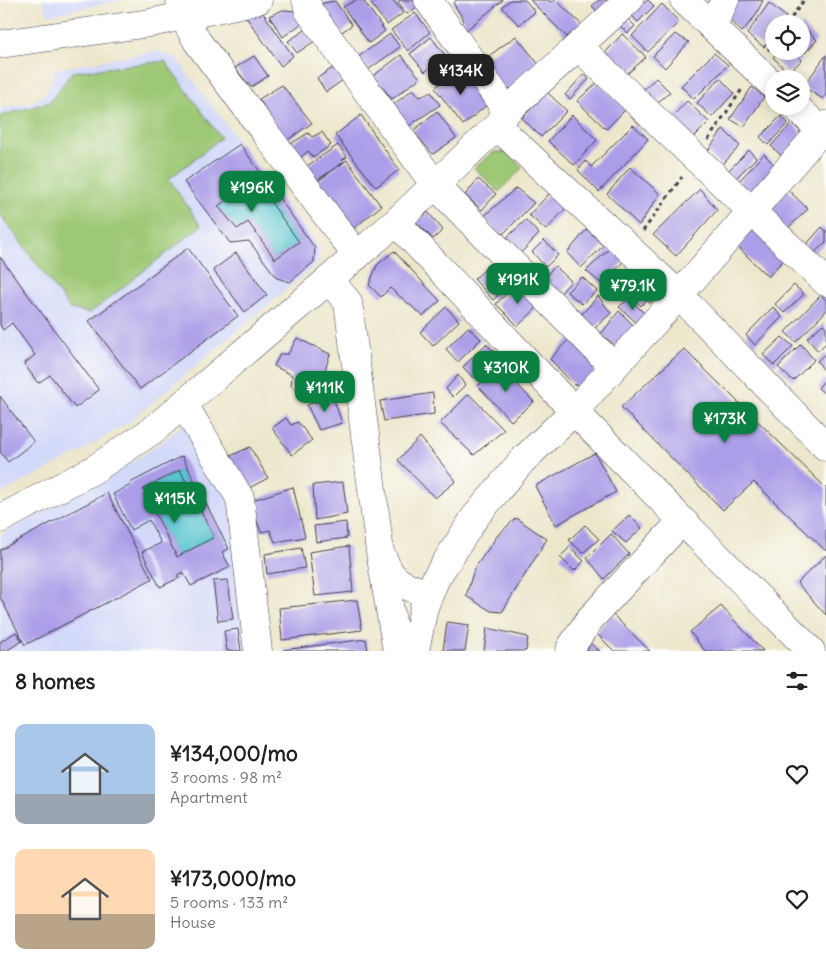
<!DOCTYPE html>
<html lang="en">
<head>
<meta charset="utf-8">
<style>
  body { margin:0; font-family:Delius,sans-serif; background:#f6f6f6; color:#202124; height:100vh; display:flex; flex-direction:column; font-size:19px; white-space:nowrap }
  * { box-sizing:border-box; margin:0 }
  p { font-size:16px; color:#757577 }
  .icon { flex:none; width:28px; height:28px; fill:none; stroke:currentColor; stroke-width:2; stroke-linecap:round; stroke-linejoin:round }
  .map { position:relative; height:651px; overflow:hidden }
  .drawer { display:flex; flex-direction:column; background:#fff; flex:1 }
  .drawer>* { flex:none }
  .controls { position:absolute; left:765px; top:15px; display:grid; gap:10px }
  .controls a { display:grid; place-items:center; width:45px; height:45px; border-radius:50%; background:#fff; box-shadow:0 2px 12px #0003; font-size:25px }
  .price { position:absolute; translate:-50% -42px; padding:0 11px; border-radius:10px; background:#0b8043; color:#fff; font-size:16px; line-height:32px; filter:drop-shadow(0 1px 2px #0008) }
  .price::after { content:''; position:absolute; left:50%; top:30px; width:15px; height:11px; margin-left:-8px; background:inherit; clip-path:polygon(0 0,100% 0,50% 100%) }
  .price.current { background:#222; color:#fff }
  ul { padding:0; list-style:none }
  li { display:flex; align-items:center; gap:15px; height:125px; padding:0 15px }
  li span { display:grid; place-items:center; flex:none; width:140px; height:100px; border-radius:10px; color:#555 }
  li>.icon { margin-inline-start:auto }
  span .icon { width:60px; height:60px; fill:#fffc; stroke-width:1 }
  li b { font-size:21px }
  h2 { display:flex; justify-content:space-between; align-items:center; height:60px; padding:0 15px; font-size:21px }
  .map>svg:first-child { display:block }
  .built { fill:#d3d9f9 }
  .green { fill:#9dc874; stroke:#607558 }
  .water { fill:#58c4d0; stroke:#3d7386 }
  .building { fill:#ac9de8; fill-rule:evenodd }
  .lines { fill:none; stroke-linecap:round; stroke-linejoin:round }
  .minor-casing { stroke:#403f50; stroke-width:29 }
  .major-casing { stroke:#403f50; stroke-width:29 }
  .path { stroke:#403f50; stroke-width:3; stroke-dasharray:4 4; stroke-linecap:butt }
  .minor { stroke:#fff; stroke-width:28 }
  .major { stroke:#fff; stroke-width:28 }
</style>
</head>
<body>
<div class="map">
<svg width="826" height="651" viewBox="0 0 826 651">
  <rect width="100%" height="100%" fill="#fdfcf7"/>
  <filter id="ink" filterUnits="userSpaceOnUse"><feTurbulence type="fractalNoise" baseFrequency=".02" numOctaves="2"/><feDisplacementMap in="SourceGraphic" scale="10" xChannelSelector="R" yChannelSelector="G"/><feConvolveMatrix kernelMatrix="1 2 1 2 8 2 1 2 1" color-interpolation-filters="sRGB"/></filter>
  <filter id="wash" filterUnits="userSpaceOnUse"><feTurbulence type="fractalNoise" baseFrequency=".0096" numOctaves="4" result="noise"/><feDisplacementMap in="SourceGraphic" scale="20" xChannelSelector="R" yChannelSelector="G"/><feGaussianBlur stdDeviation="1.12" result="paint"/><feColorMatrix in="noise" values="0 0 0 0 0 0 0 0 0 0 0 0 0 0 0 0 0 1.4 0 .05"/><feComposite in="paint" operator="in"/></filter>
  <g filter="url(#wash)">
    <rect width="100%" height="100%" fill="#ece6ca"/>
    <path class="built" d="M43,0H124L48,15Z
      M156,51L176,58L319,248V262L129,422L82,451L0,494V108L31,103L46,93L56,69Z
      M185,424L229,500L247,651H0V535L102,481L148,452Z"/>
    <path class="green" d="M165,61L221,138L169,179L201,226L90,313L70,309L0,214V116L50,102L72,72Z
      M494,152H507L522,168L499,192L474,168Z"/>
    <path class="water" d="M255,180L299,242L275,259L248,223L237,229L218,206Z
      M180,470L214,537L177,557L143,489Z"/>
    <g id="blocks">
      <path class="building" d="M356,0H363L385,31L369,43L343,7Z
        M377,0H393L403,13L387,25L371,4Z
        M400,0H413L417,7L407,14L398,2Z
        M457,0H503L464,32L459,26L464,20L453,3Z
        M510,0H525L535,12L519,25L502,7Z
        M530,0H548L551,2L556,0L582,25L567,37Z
        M599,0H615L600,14L592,6Z
        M648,0L654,6L638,22L629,13Z
        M736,0H763L756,15L742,32L728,17Z
        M335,1L352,25L336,36L317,13L323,3Z
        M769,3L786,17L781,24H774V33L764,47L747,34Z
        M662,4L679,22L648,52L632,36Z
        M283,10L297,11L305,21L283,37L269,16Z
        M263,13L293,56L281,66L246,17Z
        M415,13L430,32L408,51L391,30Z
        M627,18L635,26L628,33L618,24Z
        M801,24L817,40L805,53L801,49Z
        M307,29L316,40L297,53L288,41Z
        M390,34L400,47L365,72L354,60Z
        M622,34L646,57L627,74L605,53Z
        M675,34L689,42L665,68L653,56Z
        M516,36L540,66L515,89L504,88L482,61Z
        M431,37L445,55L425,72L410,54Z
        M780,51H792L802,60L788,73L773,57Z
        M714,53L728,65L694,99L681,86Z
        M401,55L420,78L392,99L373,76Z
        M826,55V95L823,99L803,87Z
        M254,56L268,76L251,87L235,68Z
        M458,67L487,105L463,125L435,88Z
        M333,68L343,80L326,92L317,78Z
        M584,74L589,79L570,99L565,95Z
        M656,78L670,92L656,104L642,91Z
        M720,78L734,93L712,117L697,103Z
        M598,82L626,109L606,129L577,101Z
        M282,85L312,123L286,141L259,99Z
        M752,87L764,97L744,127L730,119Z
        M413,89L420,97L431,92L440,105L407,127L392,106Z
        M547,92L567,111L541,137L522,118Z
        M687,101L709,122L692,139L671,118Z
        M437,111L456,138L433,154L413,131Z
        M361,115L399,170L376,187L335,135Z
        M572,115L597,140L574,165L548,141Z
        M781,116L788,123L768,145L760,137Z
        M792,123L800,131L799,145L785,159L771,146Z
        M633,125L648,139L599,192L578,170L586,161L591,167Z
        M723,129L740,146L721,166L707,152Z
        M322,132L331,145L313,157L308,151L300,158L289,145L308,133L312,137Z
        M240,144L315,248L314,262L290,282L277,278L249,241L230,243L184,182ZM255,180L299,242L275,259L248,222L237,229L218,206Z
        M338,145L347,157L342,160L344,162L314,182L304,168Z
        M749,150L756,158L735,179L727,172Z
        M764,154L777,168L754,190H746L739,181Z
        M347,160L381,206L353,229L318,181Z
        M630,167L660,194L639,225L607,194Z
        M478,179L496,194L482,210L465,195Z
        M516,188L534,203L501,236L483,217Z
        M700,189L717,210L676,256L653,235Z
        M787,189L808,209L787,229L771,214L772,204Z
        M550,193L566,208L546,230L529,215Z
        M428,212L443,230L433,239L416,222Z
        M526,220L539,234L517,257L503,241Z
        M822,227L826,231V242L813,254L805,246Z
        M587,229L603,246L581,268L567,253Z
        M748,231H756L786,257L768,277L735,244Z
        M544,240L558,255L546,267L532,252Z
        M188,248L238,316L140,389L89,321Z
        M610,248L625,260L602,284L586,271Z
        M394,251L440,301L423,316L390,288L381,297L369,285L377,265Z
        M236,253L267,295L245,312L213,270Z
        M0,257L99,390L75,408L50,375L38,383L24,364L35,355L12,323L3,330L0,325Z
        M494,261L512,281L493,300L474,279Z
        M555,266L571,281L559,295L542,280Z
        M582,277L597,291L582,304L567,292Z
        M645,281L658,295L650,303L646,300L641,306L631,297Z
        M517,284L539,306L518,326L496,304Z
        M794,285L804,294L784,313L775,304Z
        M821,295L826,300V311L796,342L785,332Z
        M598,296L611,313L595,328L581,315Z
        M629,298L646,315L638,324L619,307Z
        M446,307L459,321L433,346L420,332Z
        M773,307L782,317L755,345L746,335Z
        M619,311L634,326L616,346L601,334Z
        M823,324L826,327V343L818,351L807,338Z
        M468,327L481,339L458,362L446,349Z
        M572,336L600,363L588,383L574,385L550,359Z
        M782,337L793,346L774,365L763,355Z
        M297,338L330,354L324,374L331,378L327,388L307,382L302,394L291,386L292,375L274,366L280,354H288Z
        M486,344L500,356L473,378L463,367Z
        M801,344L814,360L793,381L778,367Z
        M684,349L826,488V551L754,482L723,510L621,407Z
        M826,353V373L817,361Z
        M499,365L534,402L511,421L478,386Z
        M458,375L465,385L453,397L446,389Z
        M826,378V395L818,388Z
        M433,393L434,414L384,421L380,401Z
        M469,394L504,430L474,455L440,423Z
        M0,396L34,442L8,462L0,452Z
        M333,397L342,423L319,430L307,405Z
        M286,418L291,425L298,422L312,440L292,455L272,428Z
        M420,437L456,481L435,498L398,460Z
        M250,447L268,478L249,488L228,457Z
        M595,453L616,492L556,525L535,486Z
        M182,456L229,549L222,552L230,567L191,586L183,572L177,575L179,578L160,587L142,552L161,543L149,520L131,530L113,494L131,485L130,483ZM180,470L214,537L177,557L143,489Z
        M343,482L347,514L315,520L313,485Z
        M293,487L305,537L275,542L270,530L261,532L250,501Z
        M107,493L152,579L25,645L0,597V550Z
        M629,515L642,528L626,543L612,531Z
        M516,518L547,539L502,612L491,611L466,596L474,569L498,535Z
        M346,522L347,538L316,542L314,526Z
        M585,525L599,539L583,553L569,540Z
        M611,534L629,554L604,579L587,558Z
        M349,546L353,592L315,596L309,552Z
        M570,547L584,561L574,571L560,557Z
        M301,548L305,568L267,574L265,554Z
        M826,555V615L797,583Z
        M228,580L233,619L218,621L213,581Z
        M357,600L362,630L282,640L279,608Z
        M721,606L763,651H705L690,632Z
        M612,614L650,651H614L596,633Z
        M447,622L469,625L465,651H443Z
        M487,628L528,637L526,651H484Z
        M238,629L241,651H227L224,631Z
        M16,632L22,641L6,651H0V642Z
        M366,639L368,651H283V650Z
        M590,643L600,651H587Z"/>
    </g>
  </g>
  <g filter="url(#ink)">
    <use href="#blocks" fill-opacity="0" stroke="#403f50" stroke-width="1"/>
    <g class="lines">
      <g class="minor-casing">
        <path id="minor" d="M180,0L183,16L197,41L357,256
          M306,0L309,11L435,185L614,367
          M712,27L725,0
          M578,46L826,282
          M507,111L629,0
          M497,126L679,295L826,447
          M396,222L574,411L811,651
          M329,280L348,302L380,552L397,651
          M184,405L240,498L258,651
          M0,519L93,470L153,430L396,222L497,126L507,111L428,0
          M383,558C393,585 404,585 429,594
          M415,651L424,607L436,578L475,517L522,461L574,411L679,295L826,125
          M570,651L571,647L590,619L682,521"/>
      </g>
      <g class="major-casing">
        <path id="major" d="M684,0L774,86
          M0,44L150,23L258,0
          M795,106L826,135"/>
      </g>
      <path class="path" d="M787,24L804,0
        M768,50L774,43
        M708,140L742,89
        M643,231L682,177"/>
      <use href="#minor" class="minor"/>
      <use href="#major" class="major"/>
    </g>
  </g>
</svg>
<div class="controls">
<a><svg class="icon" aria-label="locate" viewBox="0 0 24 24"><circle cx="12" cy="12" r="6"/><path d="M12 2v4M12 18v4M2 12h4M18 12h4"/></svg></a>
<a><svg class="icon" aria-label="layers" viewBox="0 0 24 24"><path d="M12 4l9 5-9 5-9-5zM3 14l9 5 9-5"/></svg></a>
</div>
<b class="price current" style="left:461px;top:96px">¥134K</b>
<b class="price" style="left:252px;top:213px">¥196K</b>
<b class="price" style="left:518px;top:305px">¥191K</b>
<b class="price" style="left:633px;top:311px">¥79.1K</b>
<b class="price" style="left:506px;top:393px">¥310K</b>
<b class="price" style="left:325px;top:413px">¥111K</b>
<b class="price" style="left:725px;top:444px">¥173K</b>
<b class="price" style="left:175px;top:524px">¥115K</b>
</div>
<section class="drawer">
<h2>8 homes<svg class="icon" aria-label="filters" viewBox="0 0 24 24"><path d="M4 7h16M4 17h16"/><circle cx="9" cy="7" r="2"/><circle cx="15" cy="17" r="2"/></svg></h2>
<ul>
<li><span style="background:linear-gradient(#a9c7e8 70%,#9aa5b1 0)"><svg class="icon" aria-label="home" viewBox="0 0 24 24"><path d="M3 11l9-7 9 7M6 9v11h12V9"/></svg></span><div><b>¥134,000/mo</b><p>3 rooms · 98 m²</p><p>Apartment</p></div><svg class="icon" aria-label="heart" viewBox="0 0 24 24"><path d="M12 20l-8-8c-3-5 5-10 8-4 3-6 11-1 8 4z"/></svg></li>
<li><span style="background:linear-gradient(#ffd9b3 65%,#b9a48a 0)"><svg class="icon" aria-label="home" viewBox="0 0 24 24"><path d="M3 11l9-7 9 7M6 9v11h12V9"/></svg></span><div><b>¥173,000/mo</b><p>5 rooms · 133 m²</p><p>House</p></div><svg class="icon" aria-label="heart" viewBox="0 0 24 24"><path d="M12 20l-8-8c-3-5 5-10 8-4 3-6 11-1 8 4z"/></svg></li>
</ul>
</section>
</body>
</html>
